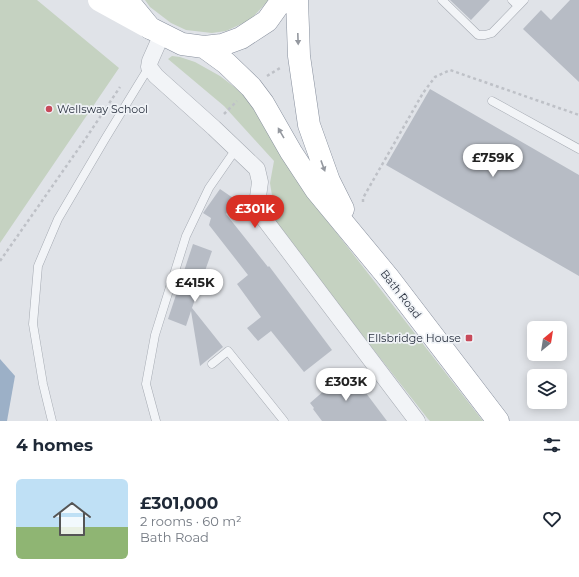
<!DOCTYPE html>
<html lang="en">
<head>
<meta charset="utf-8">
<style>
  body { margin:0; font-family:Montserrat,sans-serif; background:#f2f2f3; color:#1f2937; height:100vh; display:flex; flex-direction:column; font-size:15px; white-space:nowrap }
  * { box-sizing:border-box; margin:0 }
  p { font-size:13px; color:#747a83 }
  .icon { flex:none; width:22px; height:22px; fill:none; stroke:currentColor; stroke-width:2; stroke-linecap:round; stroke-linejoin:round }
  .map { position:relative; height:421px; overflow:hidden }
  .details { display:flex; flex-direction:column; background:#fff; flex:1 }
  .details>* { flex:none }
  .needle { width:26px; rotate:30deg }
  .buttons { position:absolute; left:527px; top:321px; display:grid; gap:8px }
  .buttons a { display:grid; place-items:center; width:40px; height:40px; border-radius:6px; background:#fff; box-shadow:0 2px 10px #0003; font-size:20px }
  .price { position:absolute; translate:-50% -34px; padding:0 9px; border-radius:14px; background:#fff; color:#222; font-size:13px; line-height:26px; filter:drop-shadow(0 1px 2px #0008) }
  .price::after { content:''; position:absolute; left:50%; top:24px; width:12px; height:9px; margin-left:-6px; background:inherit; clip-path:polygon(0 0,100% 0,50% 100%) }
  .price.on { background:#d93025; color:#fff }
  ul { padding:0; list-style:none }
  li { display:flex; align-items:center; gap:12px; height:100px; padding:0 16px }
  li+li { border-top:1px solid #e0e1e3 }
  li span { display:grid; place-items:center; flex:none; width:112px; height:80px; border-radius:6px; color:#555 }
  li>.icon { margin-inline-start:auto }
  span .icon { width:48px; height:48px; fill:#fffc; stroke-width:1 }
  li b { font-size:17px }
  h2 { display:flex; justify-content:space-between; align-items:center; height:48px; padding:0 16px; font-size:17px }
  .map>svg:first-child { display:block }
  .green { fill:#c5d2c1 }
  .water { fill:#9cb0c7 }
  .building { fill:#b7bcc5 }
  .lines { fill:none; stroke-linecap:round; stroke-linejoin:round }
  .lane-casing { stroke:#a5aab2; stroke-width:9 }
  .street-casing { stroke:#a5aab2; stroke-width:17 }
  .highway-casing { stroke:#88909e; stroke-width:23 }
  .path { stroke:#bec1c7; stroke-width:2.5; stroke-dasharray:3 3; stroke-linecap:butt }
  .lane { stroke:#f2f4f7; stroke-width:8 }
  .street { stroke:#f2f4f7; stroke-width:16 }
  .secondary { stroke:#fff; stroke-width:22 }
  .highway { stroke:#fff; stroke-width:22 }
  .oneway { fill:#94989f }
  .poi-dot { fill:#c84a5a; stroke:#eff2f6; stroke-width:1.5 }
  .labels { text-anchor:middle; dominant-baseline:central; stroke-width:3.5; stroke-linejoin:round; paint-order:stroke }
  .poi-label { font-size:11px; fill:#29313f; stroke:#eff2f6; text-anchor:start }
  .street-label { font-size:11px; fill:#29313f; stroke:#eff2f6 }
</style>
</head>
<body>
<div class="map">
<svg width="579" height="421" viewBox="0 0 579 421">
  <rect width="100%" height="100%" fill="#e0e3e8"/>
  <path class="green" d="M0,0H37L119,68L0,243Z
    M145,0H269L250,20L226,31L212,33L186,30L171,23L150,7Z
    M172,56L180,57L195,62L220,76L237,89L253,105L279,152L318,209L483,421H430L428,419L337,303L270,214L273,202L270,183L274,161L224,106L168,59Z"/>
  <path class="water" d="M0,359L15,376L7,421H0Z"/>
  <path class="building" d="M450,0H490L471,20Z
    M570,0H579V82L523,29L541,10L551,20Z
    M430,89L579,175V276L386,165Z
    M220,189L236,200L226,214L268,267L269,266L332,350L304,372L271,331L258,341L247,328L261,317L237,284L248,275L209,225L211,218L203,213Z
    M193,244L212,251L192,308L223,347L200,366L191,311L186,326L168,319Z
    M348,370L360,385L387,421H322L313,409L314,408L310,403Z"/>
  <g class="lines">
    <g class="lane-casing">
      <path id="lane" d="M442,0L478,35H485L492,33L524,0
        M512,0L518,6
        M492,101L579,149
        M212,364L228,351L284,421
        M52,421L43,384L33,324L38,266L58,219L105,139L149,67
        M156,421L146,384L155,335L186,236L209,188L236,149"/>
    </g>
    <g class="street-casing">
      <path id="street" d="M162,34L150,61L149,67L156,76L214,128L257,169L260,182L258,197L259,212L417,421"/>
    </g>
    <g class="highway-casing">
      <path id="highway" d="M127,0L150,28L182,44L204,47L222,45L241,38L267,21L282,0
        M297,0L299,56L309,125L329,181L343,209
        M204,47L226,63L251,87L263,103L291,152L316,190L388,277L498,421"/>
    </g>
    <path class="path" d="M267,76L280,68
      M224,114L237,101
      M363,202V198L423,93L435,77L450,70L579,115
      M0,261L86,138L120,87"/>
    <use href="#lane" class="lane"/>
    <use href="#street" class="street"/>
    <path class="secondary" d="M99,0L150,28"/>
    <use href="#highway" class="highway"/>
  </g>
  <defs><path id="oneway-solid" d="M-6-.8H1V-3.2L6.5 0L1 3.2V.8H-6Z"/></defs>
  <g class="oneway">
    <use href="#oneway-solid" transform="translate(298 39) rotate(88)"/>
    <use href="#oneway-solid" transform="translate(281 133) rotate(-120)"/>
    <use href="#oneway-solid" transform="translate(323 166) rotate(70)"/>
  </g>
  <g class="poi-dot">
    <circle cx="49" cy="109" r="4"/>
    <rect x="465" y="334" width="8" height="8" rx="2"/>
  </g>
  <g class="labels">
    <g class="poi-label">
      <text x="57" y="109">Wellsway School</text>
      <text x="461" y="338" text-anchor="end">Ellsbridge House</text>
    </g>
    <g class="street-label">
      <text transform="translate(401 294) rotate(52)">Bath Road</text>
    </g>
  </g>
</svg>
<div class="buttons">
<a><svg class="needle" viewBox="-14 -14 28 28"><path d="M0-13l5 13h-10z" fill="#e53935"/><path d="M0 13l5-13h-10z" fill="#747a83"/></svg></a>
<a><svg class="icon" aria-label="layers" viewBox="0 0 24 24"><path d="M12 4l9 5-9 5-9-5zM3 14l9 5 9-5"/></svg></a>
</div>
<b class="price" style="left:493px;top:178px">£759K</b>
<b class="price on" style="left:255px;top:229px">£301K</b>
<b class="price" style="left:195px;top:303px">£415K</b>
<b class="price" style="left:346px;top:402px">£303K</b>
</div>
<section class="details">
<h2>4 homes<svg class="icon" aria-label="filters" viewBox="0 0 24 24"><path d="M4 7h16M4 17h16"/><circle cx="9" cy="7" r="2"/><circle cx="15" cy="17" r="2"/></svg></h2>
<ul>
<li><span style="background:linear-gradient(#bfe0f5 60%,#8fb573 0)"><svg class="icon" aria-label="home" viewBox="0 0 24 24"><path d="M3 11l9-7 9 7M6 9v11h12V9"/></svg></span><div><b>£301,000</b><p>2 rooms · 60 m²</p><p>Bath Road</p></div><svg class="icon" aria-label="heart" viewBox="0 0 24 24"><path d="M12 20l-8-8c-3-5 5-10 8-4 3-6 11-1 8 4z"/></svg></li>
</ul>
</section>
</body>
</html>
